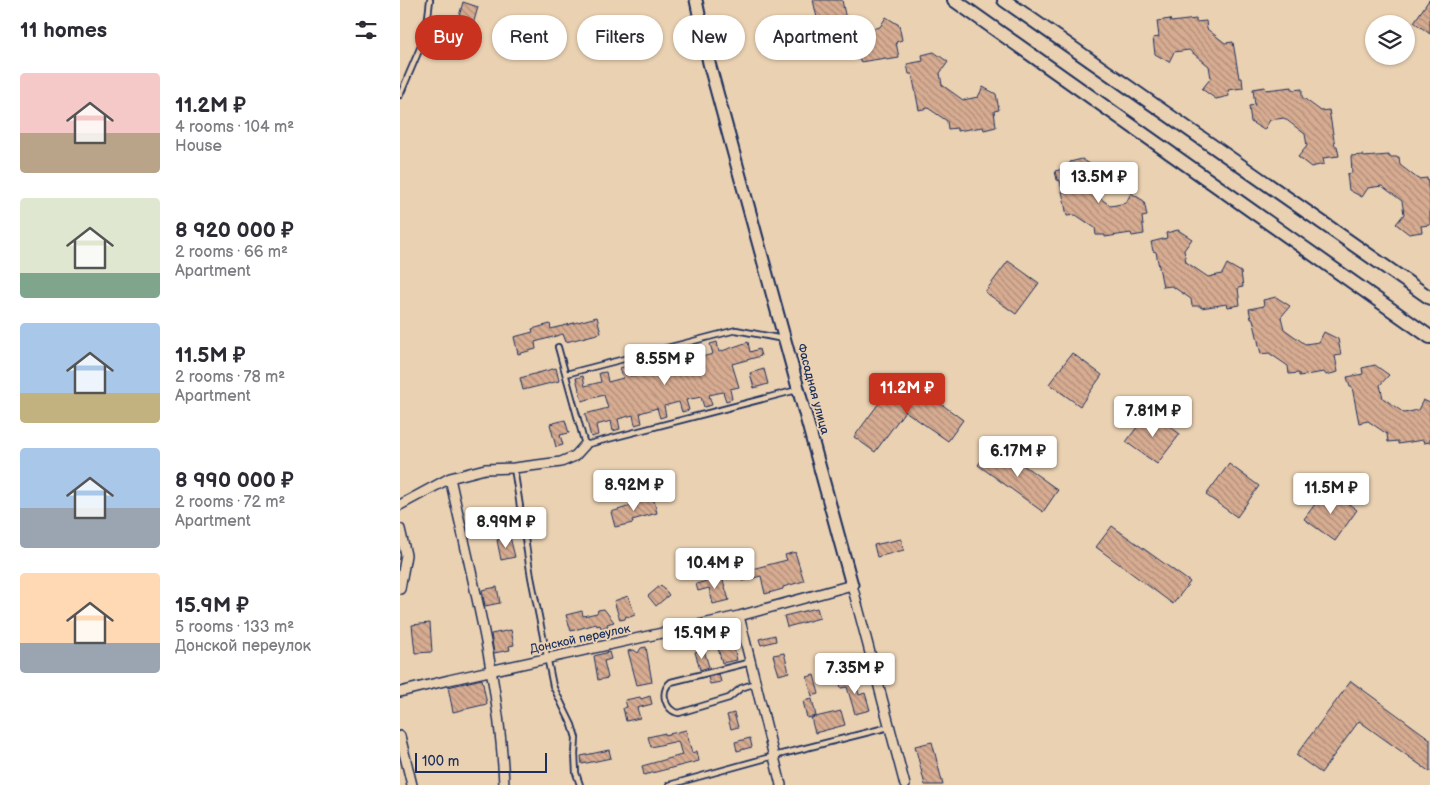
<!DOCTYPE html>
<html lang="en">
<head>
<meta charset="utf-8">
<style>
  body { margin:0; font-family:"Balsamiq Sans",sans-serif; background:#f2f2f3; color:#2b2b33; height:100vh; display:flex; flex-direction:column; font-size:19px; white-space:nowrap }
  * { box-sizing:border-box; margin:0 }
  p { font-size:16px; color:#7c7c81 }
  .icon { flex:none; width:28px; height:28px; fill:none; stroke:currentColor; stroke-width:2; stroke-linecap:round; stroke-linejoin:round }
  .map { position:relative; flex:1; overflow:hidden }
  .drawer { display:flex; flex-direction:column; background:#fff; width:400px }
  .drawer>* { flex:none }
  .guide { position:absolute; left:15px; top:15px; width:475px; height:45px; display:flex; gap:10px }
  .fabs { position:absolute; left:965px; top:15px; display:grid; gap:10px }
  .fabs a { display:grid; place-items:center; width:50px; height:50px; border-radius:50%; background:#fff; box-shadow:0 1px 4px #0004; font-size:25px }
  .scale { position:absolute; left:15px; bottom:12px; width:132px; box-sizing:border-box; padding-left:5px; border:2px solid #1b2f5e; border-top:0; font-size:14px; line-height:18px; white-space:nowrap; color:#1b2f5e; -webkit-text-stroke:4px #ead1b2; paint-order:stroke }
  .price { position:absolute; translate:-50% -42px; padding:0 11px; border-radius:5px; background:#fff; color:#222; font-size:16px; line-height:32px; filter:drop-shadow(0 1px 2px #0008) }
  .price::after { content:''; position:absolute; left:50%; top:30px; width:15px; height:11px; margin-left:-8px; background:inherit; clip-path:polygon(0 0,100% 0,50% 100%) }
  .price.selected { background:#c8321e; color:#fff }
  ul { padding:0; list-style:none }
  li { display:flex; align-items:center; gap:15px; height:125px; padding:0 20px }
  li span { display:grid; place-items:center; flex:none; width:140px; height:100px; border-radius:5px; color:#555 }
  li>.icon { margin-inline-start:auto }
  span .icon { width:60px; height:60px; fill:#fffc; stroke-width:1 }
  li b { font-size:21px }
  h2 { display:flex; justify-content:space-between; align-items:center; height:60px; padding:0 20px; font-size:21px }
  .tag { padding:0 18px; border-radius:22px; background:#fff; box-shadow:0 1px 4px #0004; font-size:18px; line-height:45px }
  .tag.selected { background:#c8321e; color:#fff }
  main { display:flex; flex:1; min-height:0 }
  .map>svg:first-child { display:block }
  .building { fill:url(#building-back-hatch); stroke:#1b2f5e }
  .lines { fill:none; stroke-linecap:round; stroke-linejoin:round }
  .service-casing { stroke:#1b2f5e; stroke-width:8 }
  .minor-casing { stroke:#1b2f5e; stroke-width:12 }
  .tertiary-casing { stroke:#1b2f5e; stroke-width:15 }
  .secondary-casing { stroke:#1b2f5e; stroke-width:16 }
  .service { stroke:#ead1b2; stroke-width:4.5 }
  .minor { stroke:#ead1b2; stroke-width:9 }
  .tertiary { stroke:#ead1b2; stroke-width:11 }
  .secondary { stroke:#ead1b2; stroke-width:12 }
  .labels { text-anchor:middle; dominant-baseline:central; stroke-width:4; stroke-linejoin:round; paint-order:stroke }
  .street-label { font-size:12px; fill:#1b2f5e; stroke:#ead1b2 }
</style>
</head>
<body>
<main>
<section class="drawer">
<h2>11 homes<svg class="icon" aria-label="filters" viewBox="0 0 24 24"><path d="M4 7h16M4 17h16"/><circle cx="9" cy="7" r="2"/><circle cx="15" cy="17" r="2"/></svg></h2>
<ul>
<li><span style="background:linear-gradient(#f6c9c9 60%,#b9a48a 0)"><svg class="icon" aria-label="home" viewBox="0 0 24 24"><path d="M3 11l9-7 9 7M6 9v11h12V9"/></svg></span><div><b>11.2M ₽</b><p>4 rooms · 104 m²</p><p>House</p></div></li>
<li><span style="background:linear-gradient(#dfe7d0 75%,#7fa58c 0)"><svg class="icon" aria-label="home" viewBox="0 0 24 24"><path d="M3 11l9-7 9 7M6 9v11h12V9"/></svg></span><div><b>8 920 000 ₽</b><p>2 rooms · 66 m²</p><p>Apartment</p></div></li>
<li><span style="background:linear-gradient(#a9c7e8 70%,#c2b280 0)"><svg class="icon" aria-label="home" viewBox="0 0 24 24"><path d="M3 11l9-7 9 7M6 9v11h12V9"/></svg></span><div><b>11.5M ₽</b><p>2 rooms · 78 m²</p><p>Apartment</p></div></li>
<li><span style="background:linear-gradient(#a9c7e8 60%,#9aa5b1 0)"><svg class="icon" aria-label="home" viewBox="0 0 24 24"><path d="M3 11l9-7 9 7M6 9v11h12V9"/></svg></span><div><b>8 990 000 ₽</b><p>2 rooms · 72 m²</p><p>Apartment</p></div></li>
<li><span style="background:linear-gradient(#ffd9b3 70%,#9aa5b1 0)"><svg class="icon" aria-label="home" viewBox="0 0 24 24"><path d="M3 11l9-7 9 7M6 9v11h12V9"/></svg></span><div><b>15.9M ₽</b><p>5 rooms · 133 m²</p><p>Донской переулок</p></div></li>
</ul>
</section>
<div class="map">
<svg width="1030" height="785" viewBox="0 0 1030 785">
  <defs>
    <pattern id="building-back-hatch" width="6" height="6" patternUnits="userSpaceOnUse" patternTransform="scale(1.25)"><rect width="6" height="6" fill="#d7ac91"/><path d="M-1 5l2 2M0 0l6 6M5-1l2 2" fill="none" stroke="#ae8c7a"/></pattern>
  </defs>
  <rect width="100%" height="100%" fill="#ead1b2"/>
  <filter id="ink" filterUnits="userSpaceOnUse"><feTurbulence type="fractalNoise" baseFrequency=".02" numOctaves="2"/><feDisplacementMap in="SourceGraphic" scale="10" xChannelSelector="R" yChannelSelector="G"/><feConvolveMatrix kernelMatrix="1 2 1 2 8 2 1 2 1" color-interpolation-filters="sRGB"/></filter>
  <g filter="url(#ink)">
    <path class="building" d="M413,0H442L445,15L466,30L480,27L486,17L499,25L502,40L496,42L499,58L487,60L486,58L460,62V59H450L449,52L430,39L422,40Z
      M1029,0H1030V34L1014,22Z
      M63,2L78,7L70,35L55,31Z
      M770,19L771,22L796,19V22L806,21L807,29L825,43L833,42L839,78H842L843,88L828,90L829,96L816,99L802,89L811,78L809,66L789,50L774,52L769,62L755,54L753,38L759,37L757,21Z
      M534,52L548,62L540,73L542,85L563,100L578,97L583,87L596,94L599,110L594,111L596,127L584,130L583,127L557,131V128L548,129L547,121L528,108L519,110L512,74H509L507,64L523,61L522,55Z
      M865,87L866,90L892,87V90L902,89V97L921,111L929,110L935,146H937L939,156L923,158L924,164L911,167L898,157L907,146L905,134L884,118L870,120L864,130L851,122L849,106L855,105L853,89Z
      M963,155L964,157L989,155V157H999L1000,165L1018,179L1027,178L1030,200V225L1021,226L1022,232L1009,234L996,224L1004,214L1002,201L982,186L968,188L962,197L949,190L947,174L952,173L951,156Z
      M682,159L696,168L688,179L690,191L711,206L726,203L731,193L744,201L747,216L742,217L744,234L732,236L731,233L705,237V235H696L695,228L676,215L667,216L660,181L657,180L655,171L671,167L670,162Z
      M778,230L792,239L784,250L786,262L808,277L822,274L827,264L841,272L843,287L838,288L840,305L828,307L827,304L801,308V306H792L791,299L772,286L763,287L756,252L753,251L751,242L767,238L766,233Z
      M608,261L639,283L616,314L585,292Z
      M876,297L890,306L881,317L884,329L905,344L919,342L924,332L938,339L941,355L935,356L938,372L926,375L924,372L899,376V373L889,374L888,366L869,353L861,354L853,319H851L849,309L864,306L863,300Z
      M197,317L201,333L166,342L163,334L135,342L136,349L118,354L114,337L133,332L132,329L150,324L151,329Z
      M317,342L319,352L348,342L350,352L359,349L361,356L332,364L339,387L330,389L332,399L326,401L323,392L309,395L312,405L304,407L301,397L286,400L289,410L282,412L279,402L264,406L266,416L260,418L257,408L240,413L242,423L235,425L233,415L218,419L220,429L213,431L211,421L196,425L198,435L191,437L185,414L208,408L204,395L182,401L176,378L183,376L185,386L201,382L199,373L206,372L208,382L223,378L220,368L227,366L230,376L248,371L245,361L252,359L254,369L269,366L266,356L273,354L276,364L291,360L288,350L295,348L298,358L313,354L310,344Z
      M672,353L702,375L680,406L649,384Z
      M975,365L989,375L980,385L983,398L1004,413L1018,410L1023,400L1030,403V442L1024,443L1023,440L998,444V441L988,442L987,434L968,421L959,423L952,387H950L947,377L963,374L962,368Z
      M156,368L159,381L123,390L120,378Z
      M364,369L368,384L354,388L350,373Z
      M510,381L563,420L548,441L505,411L475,452L454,437L493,384Z
      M749,411L780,434L757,464L726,442Z
      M165,420L169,433L160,435L163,445L156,447L150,424Z
      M594,444L658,490L643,512L578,465Z
      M829,464L859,486L837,517L806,495Z
      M927,488L957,510L935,541L904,519Z
      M253,497L257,513L232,520L233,523L215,527L211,512L234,505L233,502Z
      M712,526L790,582L773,604L696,547Z
      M110,537L115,557L101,560L97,540Z
      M501,539L504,550L477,557L474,545Z
      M395,552L404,581L383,587V589L365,594L361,576L342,581L340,572L387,560L385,555Z
      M322,577L329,600L313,604L309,588L298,591L296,584Z
      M261,585L269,595L256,606L248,596Z
      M97,587L100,603L85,606L82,590Z
      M228,596L235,615L230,617L226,616L225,619L220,620L214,601Z
      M417,608L420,618L387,627L384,616Z
      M204,609L214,622L207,624L208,626L201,628L200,625L197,626L196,624L171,631L166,615L182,611L183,616L197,613L198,610Z
      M30,623L32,652L15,653L12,625Z
      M111,630L114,645L109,646L110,650L94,653L91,634Z
      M375,635L376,641L361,645L359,639Z
      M333,644L337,660L322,663L318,648Z
      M246,647L252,682L237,685L228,651L234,650L238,653L241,648Z
      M304,650L309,667L300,670L295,652Z
      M209,652L211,659L204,661L208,678L198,680L194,656Z
      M384,653L389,672L379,675L373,655Z
      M319,674L321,682L310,684L308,677Z
      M414,675L419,694L412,696L407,677Z
      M454,675L459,695L465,693L470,710L455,714L447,687L441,688L439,679Z
      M82,679L87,704L53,712L48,687Z
      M951,681L1030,739V772L959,721L921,773L896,755Z
      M250,696L252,704L237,708L240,718L226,721L223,708L227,707L225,700L240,697L241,699Z
      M412,699L416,716L407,718L403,701Z
      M441,711L445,725L415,733L411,718Z
      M334,713L338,727L331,729L327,715Z
      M286,730L292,753L297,751L299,761L244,775L242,766L282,755L278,741L251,747L248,737L265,733V735Z
      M350,738L352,747L337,751L335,742Z
      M532,742L543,785H525L515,746Z
      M209,750L211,758L182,764L181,756Z"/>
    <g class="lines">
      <g class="service-casing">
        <path id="service" d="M0,95L26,34L30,0
          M158,347L185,445L397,390
          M166,374L336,330L383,339
          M114,468L131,577L153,686L172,725L176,738L175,754L176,773L180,785
          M351,662L271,682C259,691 265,711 279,713L329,698L341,688L356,683
          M269,785L374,756L489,727"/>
      </g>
      <g class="minor-casing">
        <path id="minor" d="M0,505L50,478
          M0,529L6,555L0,589
          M339,616L381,785
          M0,692L49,680L339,616L452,585L505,785
          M0,736L12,785
          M104,785C100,681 72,579 50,478L85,469L114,468L161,462L175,456L185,445"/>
      </g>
      <g class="tertiary-casing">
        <path id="tertiary" d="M296,0L309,63L452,585"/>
      </g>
      <g class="secondary-casing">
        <path id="secondary" d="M554,0L1030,337
          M604,0L1030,298"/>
      </g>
      <use href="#service" class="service"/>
      <use href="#minor" class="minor"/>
      <use href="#tertiary" class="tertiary"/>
      <use href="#secondary" class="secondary"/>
    </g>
  </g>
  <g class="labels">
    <g class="street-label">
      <text transform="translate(413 389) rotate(75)">Фасадная улица</text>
      <text transform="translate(180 639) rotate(-12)">Донской переулок</text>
    </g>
  </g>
</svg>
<div class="fabs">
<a><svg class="icon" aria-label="layers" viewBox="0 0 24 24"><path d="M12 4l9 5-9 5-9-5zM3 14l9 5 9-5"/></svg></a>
</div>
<div class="scale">100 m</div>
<b class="price" style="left:699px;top:204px">13.5M ₽</b>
<b class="price" style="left:265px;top:386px">8.55M ₽</b>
<b class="price selected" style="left:507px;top:415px">11.2M ₽</b>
<b class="price" style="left:753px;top:438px">7.81M ₽</b>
<b class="price" style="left:618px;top:478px">6.17M ₽</b>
<b class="price" style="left:234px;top:512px">8.92M ₽</b>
<b class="price" style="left:931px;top:515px">11.5M ₽</b>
<b class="price" style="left:106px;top:549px">8.99M ₽</b>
<b class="price" style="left:315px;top:590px">10.4M ₽</b>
<b class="price" style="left:302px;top:660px">15.9M ₽</b>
<b class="price" style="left:455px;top:695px">7.35M ₽</b>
<div class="guide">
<a class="tag selected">Buy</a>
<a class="tag">Rent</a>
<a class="tag">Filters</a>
<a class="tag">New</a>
<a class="tag">Apartment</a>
</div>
</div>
</main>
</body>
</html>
